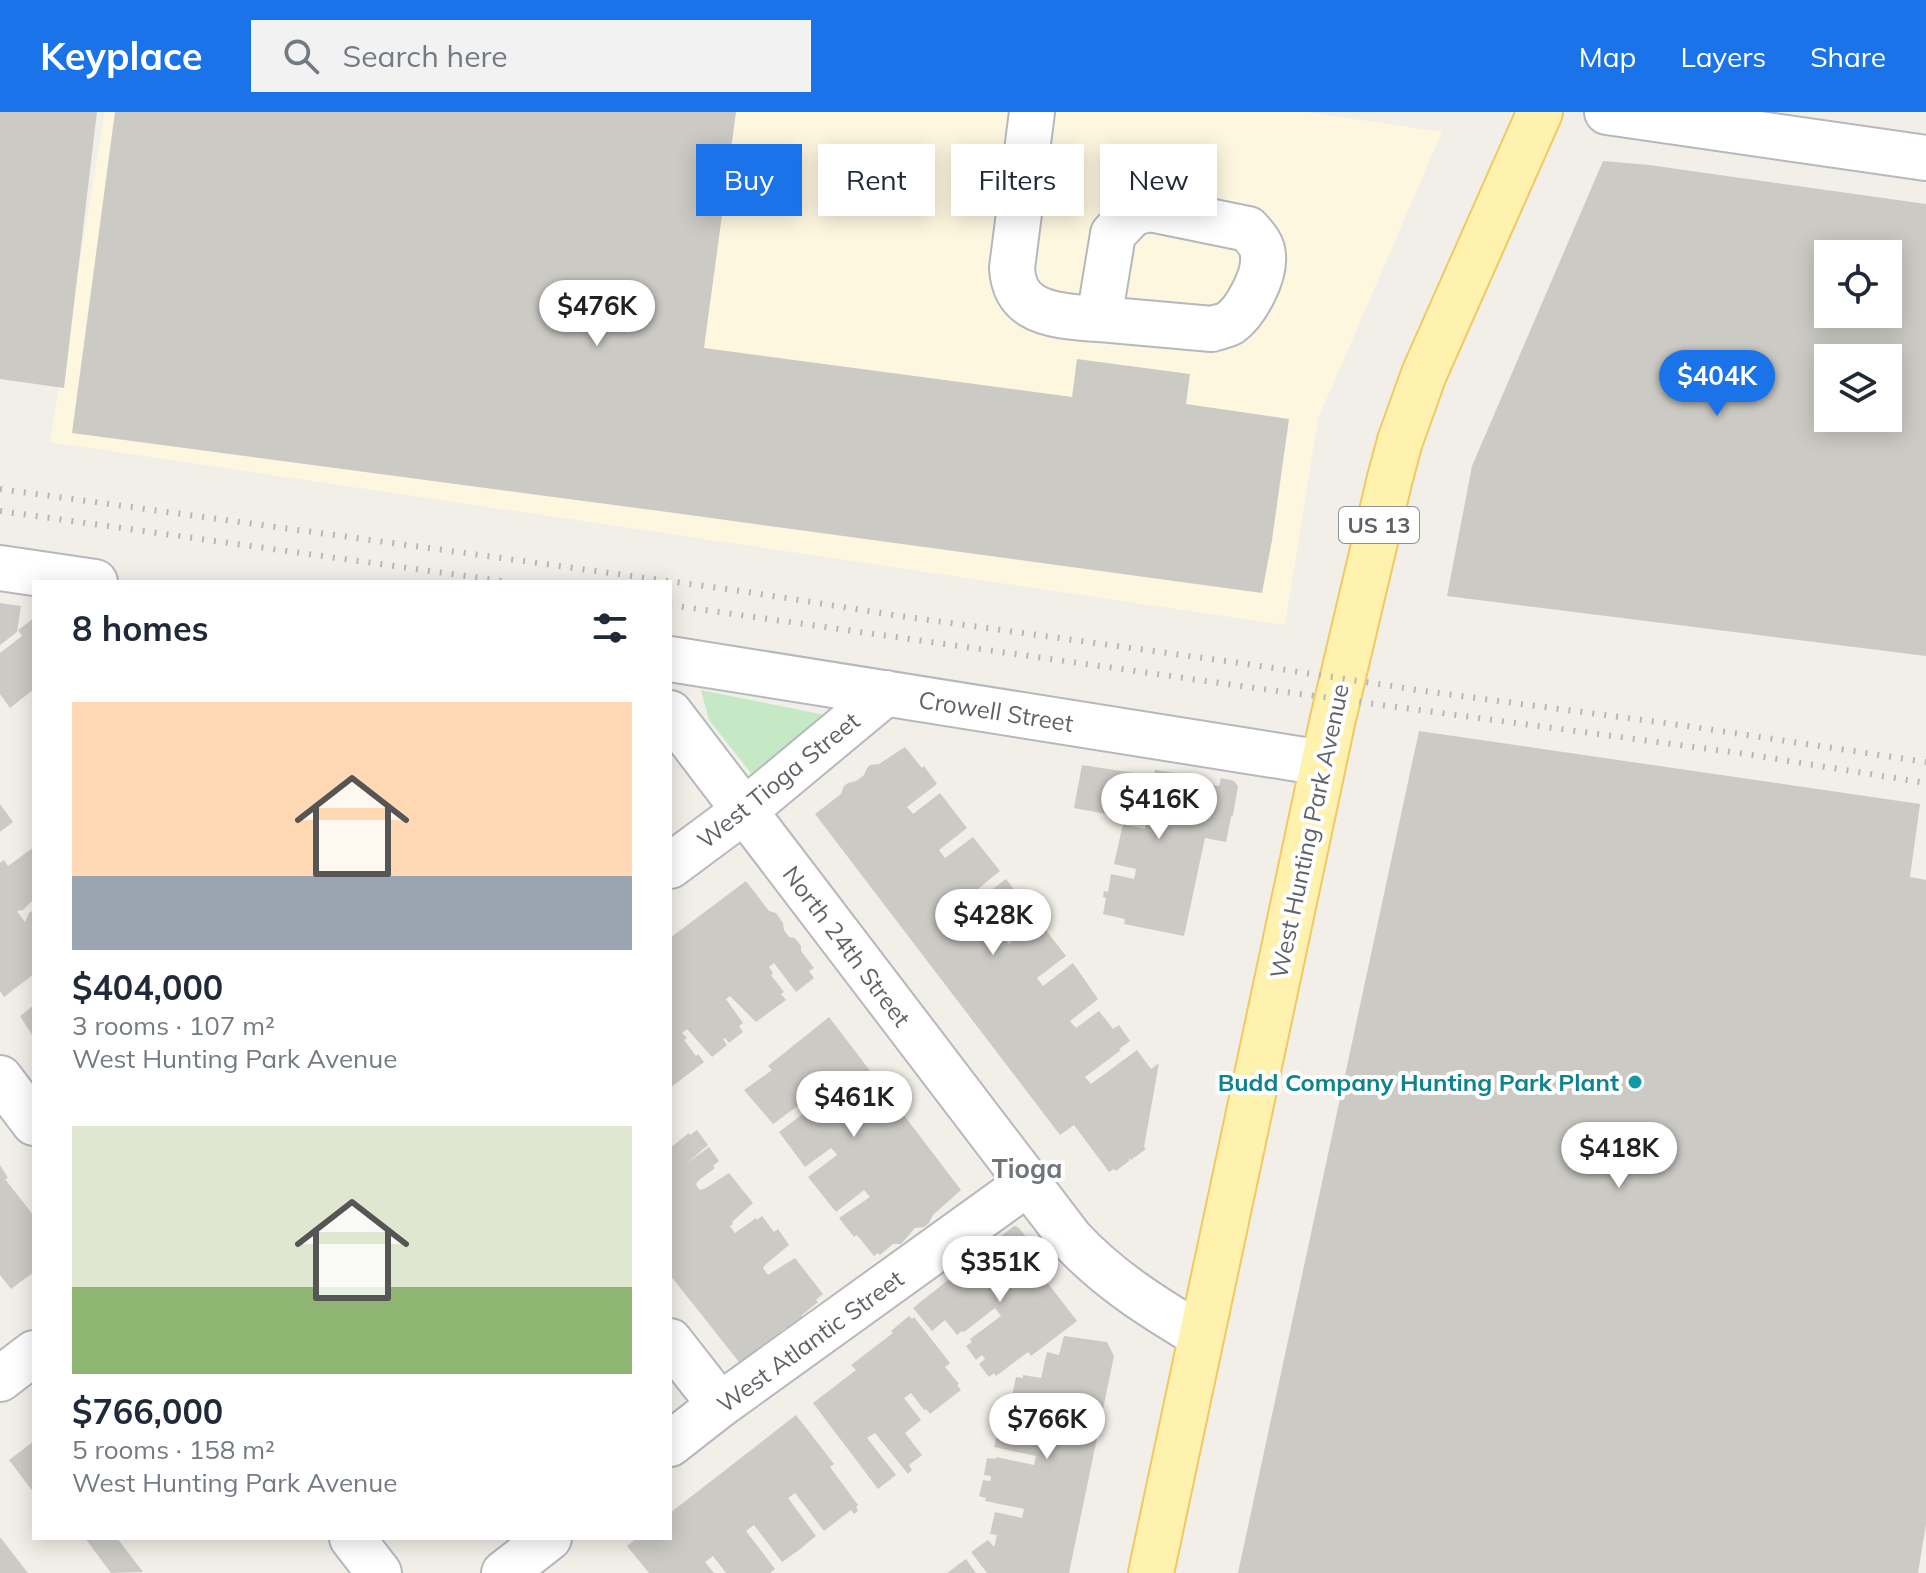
<!DOCTYPE html>
<html lang="en">
<head>
<meta charset="utf-8">
<style>
  body { margin:0; font-family:Mulish,sans-serif; background:#f2f2f3; color:#1f2937; height:100vh; display:flex; flex-direction:column; font-size:30px; white-space:nowrap }
  * { box-sizing:border-box; margin:0 }
  p { font-size:26px; color:#747a83 }
  .icon { flex:none; width:44px; height:44px; fill:none; stroke:currentColor; stroke-width:2; stroke-linecap:round; stroke-linejoin:round }
  .map { position:relative; flex:1; overflow:hidden }
  .panel { position:absolute; left:32px; top:468px; width:640px; height:960px; display:flex; flex-direction:column; background:#fff; border-radius:0px; box-shadow:0 4px 20px #0003 }
  .panel>* { flex:none }
  .banner { position:absolute; left:696px; top:32px; width:760px; height:72px; display:flex; gap:16px }
  .controls { position:absolute; left:1814px; top:128px; display:grid; gap:16px }
  .controls a { display:grid; place-items:center; width:88px; height:88px; border-radius:0px; background:#fff; box-shadow:0 4px 20px #0003; font-size:40px }
  .price { position:absolute; translate:-50% -68px; padding:0 18px; border-radius:28px; background:#fff; color:#222; font-size:26px; line-height:52px; filter:drop-shadow(0 2px 4px #0008) }
  .price::after { content:''; position:absolute; left:50%; top:48px; width:24px; height:18px; margin-left:-12px; background:inherit; clip-path:polygon(0 0,100% 0,50% 100%) }
  .price.active { background:#1a73e8; color:#fff }
  ul { padding:0; list-style:none }
  li { display:grid; align-content:center; gap:16px; height:424px; padding:0 40px }
  li span { display:grid; place-items:center; height:248px; border-radius:0px; color:#555 }
  li>.icon { margin-inline-start:auto }
  span .icon { width:144px; height:144px; fill:#fffc; stroke-width:1 }
  li b { font-size:34px }
  h2 { display:flex; justify-content:space-between; align-items:center; height:96px; padding:0 40px; font-size:34px }
  .pill { padding:0 28px; border-radius:0px; background:#fff; box-shadow:0 4px 20px #0003; font-size:28px; line-height:72px }
  .pill.active { background:#1a73e8; color:#fff }
  header { display:flex; align-items:center; gap:48px; box-sizing:border-box; height:112px; padding:0 40px; background:#1a73e8; color:#fff }
  header strong { font-size:38px }
  nav { display:flex; gap:44px; margin-inline-start:auto; font-size:28px }
  .search { width:560px; height:72px; background:#f2f2f3; display:flex; align-items:center; gap:20px; box-sizing:border-box; padding:0 28px; border-radius:0px; color:#747a83; font-size:30px }
  .map>svg:first-child { display:block }
  .commercial { fill:#fef7e0 }
  .green { fill:#c5e8c5 }
  .building { fill:#cccac5; fill-rule:evenodd }
  .lines { fill:none; stroke-linecap:round; stroke-linejoin:round }
  .minor-casing { stroke:#b5b8bc; stroke-width:48 }
  .major-casing { stroke:#f2c960; stroke-width:48 }
  .minor { stroke:#fff; stroke-width:44 }
  .major { stroke:#fff2af; stroke-width:44 }
  .rail { stroke:#b6b7b8; stroke-width:6; stroke-dasharray:2 10; stroke-linecap:butt }
  .culture-dot { fill:#0f9aa8; stroke:#fff; stroke-width:3 }
  .labels { text-anchor:middle; dominant-baseline:central; stroke-width:8; stroke-linejoin:round; paint-order:stroke }
  .shield { fill:#fff; stroke:#8f9295; stroke-width:2 }
  .shield-label { font-size:22px; font-weight:bold; fill:#5f6368 }
  .street-label { font-size:24px; fill:#5f6368; stroke:#fff }
  .culture-label { font-size:24px; font-weight:bold; fill:#0d838f; stroke:#fff; text-anchor:end }
  .neighbourhood-label { font-size:26px; font-weight:bold; fill:#70757a; stroke:#fff }
</style>
</head>
<body>
<header>
<strong>Keyplace</strong>
<div class="search"><svg class="icon" aria-label="search" viewBox="0 0 24 24"><circle cx="10" cy="10" r="6"/><path d="M15 15l6 6"/></svg>Search here</div>
<nav><a>Map</a><a>Layers</a><a>Share</a></nav>
</header>
<div class="map">
<svg width="1926" height="1461" viewBox="0 0 1926 1461">
  <rect width="100%" height="100%" fill="#f1efe8"/>
  <path class="commercial" d="M105,0H1306L1442,20L1318,307L1285,513L50,330Z"/>
  <path class="green" d="M701,578L840,606L758,670L709,608Z"/>
  <path class="building" d="M0,0H97L64,276L0,267Z
    M115,0H736L704,236L1072,285L1077,247L1190,262L1186,292L1289,307L1272,428L1262,481L682,402L72,321Z
    M1603,49L1649,53L1926,92V544L1447,484L1472,354ZM1828,142H1888V202H1828ZM1828,246H1888V306H1828Z
    M0,491L21,494L17,520L0,533Z
    M34,506V577L10,596L0,582V541L22,524L18,518Z
    M1419,619L1920,692L1910,765L1926,768V1412L1918,1461H1238Z
    M905,635L922,656L924,654L937,672L907,695L913,702L940,681L967,716L939,738L945,746L973,725L1000,759L973,781L978,788L1006,767L1033,802L1004,824L1009,832L1038,808L1066,844L1037,866L1043,874L1073,851L1098,887L1070,909L1076,916L1099,899L1113,917L1119,913L1130,929L1119,937L1121,938L1085,965L1091,972L1137,938L1151,957L1159,951L1144,1035L1146,1037L1131,1048L1129,1046V1049L1116,1059L1114,1057L1109,1060L1074,1013L1060,1023L815,702L841,682L844,674L848,671L856,669L864,663L867,656L870,653L879,652Z
    M1082,653L1154,664L1155,658L1177,661L1176,667L1219,674L1221,666L1234,669L1238,674L1233,703L1231,705L1226,730L1205,726L1184,824L1124,812L1125,807L1103,802L1106,786L1103,785L1104,779L1108,780L1111,762L1134,767L1135,763L1136,757L1114,752L1123,712L1145,717L1147,707L1124,703L1129,682L1110,679L1106,702L1074,696Z
    M0,692L13,710L0,720Z
    M34,735V787L23,798L17,799L25,810L29,801L34,798V862L4,885L0,879V751L4,748L8,754Z
    M746,769L769,799L776,801L783,811L784,818L789,825L795,826L801,834V839L814,856L809,859L814,866L796,880L774,851L770,854L769,855L773,861L771,863L784,880L781,882L786,888L756,910L730,884L726,887L743,911L739,914L743,920L729,931L725,926L723,927L727,933L712,945L687,917L682,921L687,926L684,928L696,944L698,942L704,950L670,976V826Z
    M34,893V926L20,904Z
    M829,905L961,1078L933,1103L929,1111L924,1115L915,1116L901,1132H893L880,1143L878,1141L874,1144L857,1123L854,1125L839,1106L870,1085L864,1078L836,1100L808,1065L837,1043L834,1039L831,1036L805,1055L779,1020L804,1001L799,993L773,1012L744,978L772,958L768,954Z
    M697,1018L708,1033L687,1051L709,1035L719,1049L713,1054L715,1056L699,1068L696,1072L698,1076L700,1078L706,1076L729,1061L753,1091L732,1110L733,1112L730,1114L732,1117L735,1121L756,1106L757,1108L762,1104L774,1120L778,1117L789,1133L765,1153L763,1156L768,1163L795,1146L823,1182L816,1188L818,1190L802,1203L801,1210L794,1216H785L779,1221V1229L770,1235L764,1233L739,1250L670,1163V1036L689,1021L690,1023Z
    M0,1053L8,1066L5,1067L34,1104V1160L11,1177L0,1163Z
    M1014,1114L1018,1115L1035,1136L1027,1144L1077,1209L1031,1244L1028,1240L996,1264L994,1261L989,1265L979,1252L985,1247L982,1243L976,1248L966,1234L972,1230L970,1227L1001,1204L995,1196L964,1220L962,1219L957,1223L945,1208L932,1219L913,1196L968,1152V1147L976,1141L983,1142L993,1134L991,1132Z
    M909,1204L912,1207L914,1205L950,1251L945,1255L959,1272L957,1273L961,1278L930,1302L926,1297L924,1298L911,1281L904,1286L921,1308L905,1321L922,1343L909,1353L912,1358L908,1362L875,1321L867,1326L896,1363L878,1377L813,1291L856,1258L851,1253L893,1221L891,1219Z
    M1064,1224L1107,1230L1114,1244L1069,1461H987L971,1440L988,1428L994,1435L997,1423L990,1422L995,1400L1022,1406L1024,1397L985,1389L986,1386L979,1384L983,1368L990,1369L991,1366V1364L984,1363L987,1346L996,1347V1345L1034,1353L1036,1344L994,1335L999,1313L1002,1314V1312L995,1311L999,1293L1005,1294L1006,1292L1045,1300L1047,1291L1012,1284L1016,1265L1023,1266V1263L1041,1266L1047,1240L1059,1243Z
    M796,1303L834,1352L830,1355L858,1393L856,1395L858,1399L854,1402L851,1398L824,1419L795,1381L788,1386L816,1424L799,1438L782,1450L754,1413L746,1419L775,1457L770,1461H726L713,1444L705,1450L714,1461H649L627,1434L637,1426H670V1401Z
    M34,1329V1381L9,1348Z
    M0,1425L28,1461H0Z
    M85,1426H117L143,1460L111,1461Z
    M966,1447L976,1461H947Z"/>
  <g class="lines">
    <g class="minor-casing">
      <path id="minor" d="M1032,0L1012,156C1013,171 1017,184 1031,193C1051,206 1088,206 1111,208C1145,211 1178,214 1212,217C1217,215 1225,214 1230,211C1246,200 1265,164 1263,144C1263,133 1255,125 1248,117L1150,97L1133,101L1113,122L1099,207
        M1607,0L1926,46
        M0,456L95,470
        M670,547L1323,651
        M670,601L1071,1127C1109,1168 1154,1196 1201,1224
        M670,754L744,699L886,581
        M0,966L34,1011
        M670,1229L720,1293
        M0,1267L34,1241
        M670,1332L720,1293L1028,1071
        M352,1426L379,1461
        M504,1461L549,1426"/>
    </g>
    <g class="major-casing">
      <path id="major" d="M1151,1461L1332,611L1390,366L1400,329L1424,262L1540,0"/>
    </g>
    <use href="#minor" class="minor"/>
    <use href="#major" class="major"/>
    <path class="rail" d="M0,377L741,479L900,504L1247,552L1424,579L1687,614L1926,650
      M0,399L509,470
      M670,493L1241,574L1739,641L1926,671"/>
  </g>
  <circle class="culture-dot" cx="1635" cy="970" r="8"/>
  <g class="labels">
    <rect class="shield" x="1339" y="395" width="80" height="36" rx="6"/>
    <g class="shield-label">
      <text x="1379" y="413">US 13</text>
    </g>
    <g class="street-label">
      <text transform="translate(996 599) rotate(9)">Crowell Street</text>
      <text transform="translate(778 668) rotate(-39)">West Tioga Street</text>
      <text transform="translate(1309 719) rotate(-78)">West Hunting Park Avenue</text>
      <text transform="translate(847 834) rotate(53)">North 24th Street</text>
      <text transform="translate(810 1229) rotate(-36)">West Atlantic Street</text>
    </g>
    <g class="culture-label">
      <text x="1619" y="970">Budd Company Hunting Park Plant</text>
    </g>
    <g class="neighbourhood-label">
      <text x="1027" y="1056">Tioga</text>
    </g>
  </g>
</svg>
<div class="controls">
<a><svg class="icon" aria-label="locate" viewBox="0 0 24 24"><circle cx="12" cy="12" r="6"/><path d="M12 2v4M12 18v4M2 12h4M18 12h4"/></svg></a>
<a><svg class="icon" aria-label="layers" viewBox="0 0 24 24"><path d="M12 4l9 5-9 5-9-5zM3 14l9 5 9-5"/></svg></a>
</div>
<b class="price" style="left:597px;top:236px">$476K</b>
<b class="price active" style="left:1717px;top:306px">$404K</b>
<b class="price" style="left:1159px;top:729px">$416K</b>
<b class="price" style="left:993px;top:845px">$428K</b>
<b class="price" style="left:854px;top:1027px">$461K</b>
<b class="price" style="left:1619px;top:1078px">$418K</b>
<b class="price" style="left:1000px;top:1192px">$351K</b>
<b class="price" style="left:1047px;top:1349px">$766K</b>
<div class="banner">
<a class="pill active">Buy</a>
<a class="pill">Rent</a>
<a class="pill">Filters</a>
<a class="pill">New</a>
</div>
<section class="panel">
<h2>8 homes<svg class="icon" aria-label="filters" viewBox="0 0 24 24"><path d="M4 7h16M4 17h16"/><circle cx="9" cy="7" r="2"/><circle cx="15" cy="17" r="2"/></svg></h2>
<ul>
<li><span style="background:linear-gradient(#ffd9b3 70%,#9aa5b1 0)"><svg class="icon" aria-label="home" viewBox="0 0 24 24"><path d="M3 11l9-7 9 7M6 9v11h12V9"/></svg></span><div><b>$404,000</b><p>3 rooms · 107 m²</p><p>West Hunting Park Avenue</p></div></li>
<li><span style="background:linear-gradient(#dfe7d0 65%,#8fb573 0)"><svg class="icon" aria-label="home" viewBox="0 0 24 24"><path d="M3 11l9-7 9 7M6 9v11h12V9"/></svg></span><div><b>$766,000</b><p>5 rooms · 158 m²</p><p>West Hunting Park Avenue</p></div></li>
</ul>
</section>
</div>
</body>
</html>
